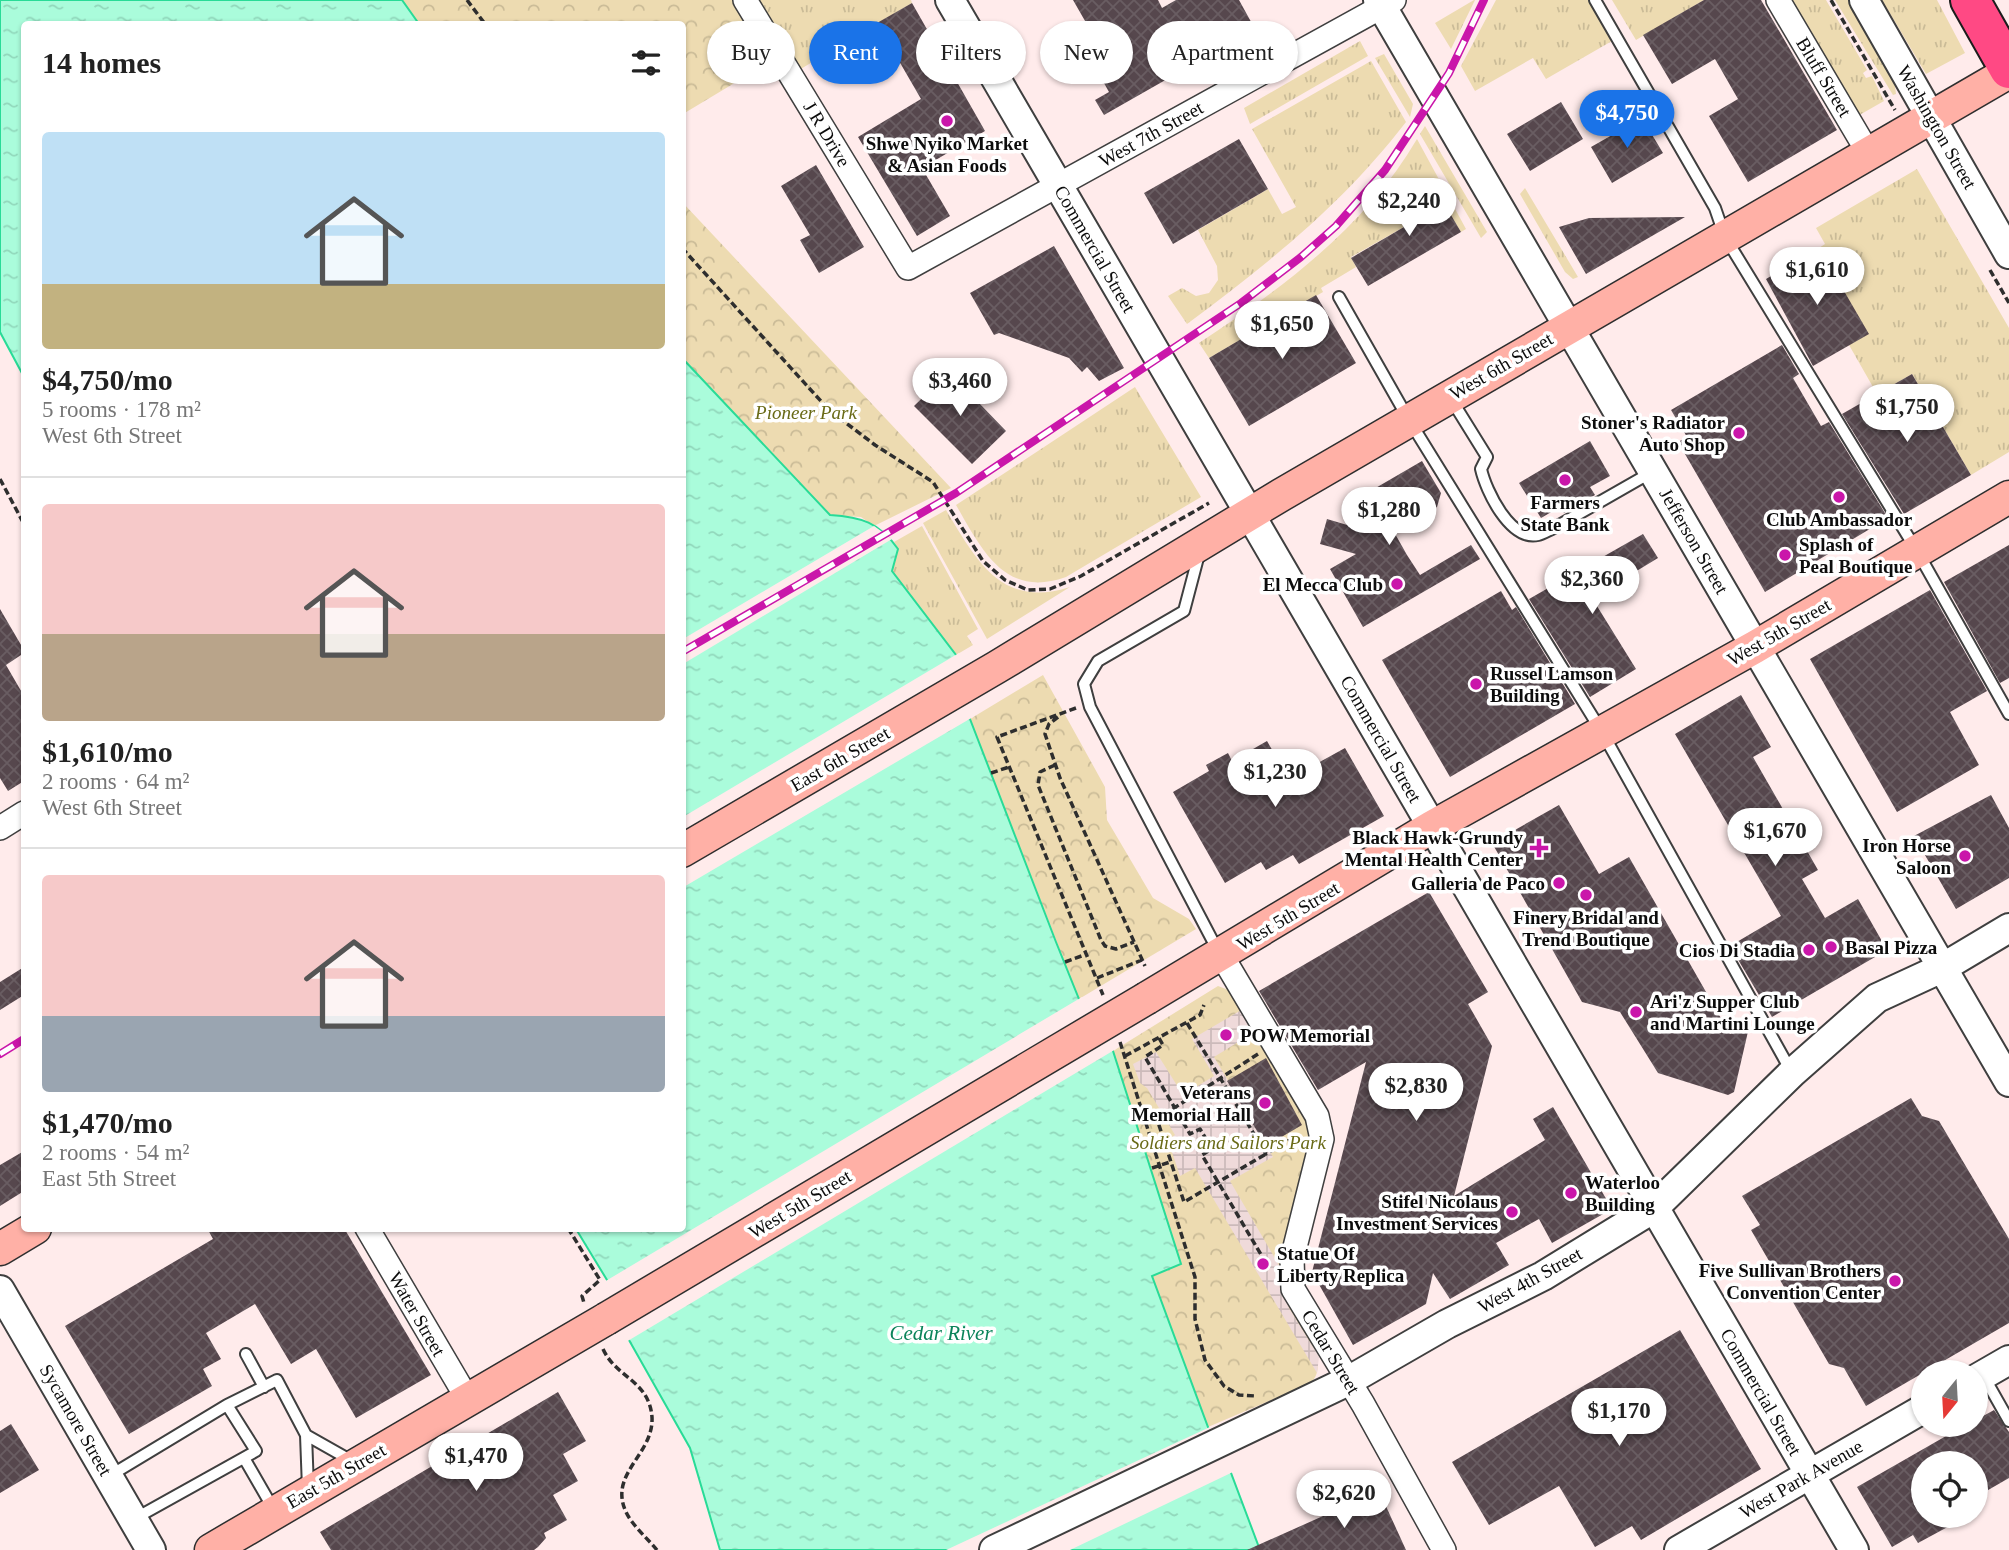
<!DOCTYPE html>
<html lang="en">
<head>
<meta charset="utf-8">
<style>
  body { margin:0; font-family:Georgia,serif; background:#f6f6f6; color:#222; height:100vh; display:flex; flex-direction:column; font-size:26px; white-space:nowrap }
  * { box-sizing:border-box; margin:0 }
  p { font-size:23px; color:#767676 }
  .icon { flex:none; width:38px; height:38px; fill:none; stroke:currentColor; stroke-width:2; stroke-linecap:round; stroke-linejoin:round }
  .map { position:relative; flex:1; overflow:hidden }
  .side { position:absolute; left:21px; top:21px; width:665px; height:1211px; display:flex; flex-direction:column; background:#fff; border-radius:7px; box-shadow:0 2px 5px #0004 }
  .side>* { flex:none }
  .hud { position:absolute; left:707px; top:21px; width:665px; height:63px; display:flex; gap:14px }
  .needle { width:46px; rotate:198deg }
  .controls { position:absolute; left:1911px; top:1360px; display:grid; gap:14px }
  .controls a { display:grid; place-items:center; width:77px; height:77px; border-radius:50%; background:#fff; box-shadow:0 2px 5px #0004; font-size:35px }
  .price { position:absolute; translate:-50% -60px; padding:0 16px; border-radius:24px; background:#fff; color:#222; font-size:23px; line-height:46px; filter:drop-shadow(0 2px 4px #0008) }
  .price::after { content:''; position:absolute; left:50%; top:42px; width:21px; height:16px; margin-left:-10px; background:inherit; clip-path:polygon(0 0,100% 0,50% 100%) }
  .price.current { background:#1a73e8; color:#fff }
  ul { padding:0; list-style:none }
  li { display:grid; align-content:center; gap:14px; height:371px; padding:0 21px }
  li+li { border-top:2px solid #e0e0e0 }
  li span { display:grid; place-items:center; height:217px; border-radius:7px; color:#555 }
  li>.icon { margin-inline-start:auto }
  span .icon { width:126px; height:126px; fill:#fffc; stroke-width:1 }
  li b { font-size:30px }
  h2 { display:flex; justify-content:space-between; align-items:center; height:84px; padding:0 21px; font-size:30px }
  .chip { padding:0 24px; border-radius:32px; background:#fff; box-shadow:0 2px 5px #0004; font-size:24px; line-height:63px }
  .chip.current { background:#1a73e8; color:#fff }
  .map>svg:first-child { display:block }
  .grass { fill:url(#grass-tufts) }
  .park { fill:url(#park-crowns) }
  .plaza { fill:url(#plaza-grid) }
  .water { fill:url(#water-ripples); stroke:#29db97; stroke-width:2 }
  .pier { fill:#ffebeb }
  .building { fill:url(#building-cross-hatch) }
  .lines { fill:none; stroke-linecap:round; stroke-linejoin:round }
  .service-casing { stroke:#3f3f3f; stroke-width:14 }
  .minor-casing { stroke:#3f3f3f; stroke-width:26 }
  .tertiary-casing { stroke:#3f3f3f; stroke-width:32 }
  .secondary-casing { stroke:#2e2e2e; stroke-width:35 }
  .motorway-casing { stroke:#1d1d1d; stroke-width:42 }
  .path { stroke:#2e2e2e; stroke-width:3.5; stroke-dasharray:7 3.5; stroke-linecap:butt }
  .service { stroke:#fff; stroke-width:10 }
  .minor { stroke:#fff; stroke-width:23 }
  .tertiary { stroke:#fff; stroke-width:28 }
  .secondary { stroke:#ffb0a6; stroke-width:32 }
  .motorway { stroke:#ff4984; stroke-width:38 }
  .rail-casing { stroke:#ca16aa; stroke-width:8 }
  .rail { stroke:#fff; stroke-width:5; stroke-dasharray:16; stroke-linecap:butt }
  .secondary-bridge-casing { stroke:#2e2e2e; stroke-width:35; stroke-linecap:butt }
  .secondary-bridge { stroke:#ffb0a6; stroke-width:32 }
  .poi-dot { fill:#ca16aa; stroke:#fff; stroke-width:2.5 }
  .labels { text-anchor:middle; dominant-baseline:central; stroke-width:7; stroke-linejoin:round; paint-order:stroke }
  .street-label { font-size:19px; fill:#0c0c0c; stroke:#fff }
  .poi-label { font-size:19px; font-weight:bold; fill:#0c0c0c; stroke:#fff; text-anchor:end }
  .park-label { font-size:19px; font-style:italic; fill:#696a16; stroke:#fff }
  .water-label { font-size:21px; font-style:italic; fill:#0b845a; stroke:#fff }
</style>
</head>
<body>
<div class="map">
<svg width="2009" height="1550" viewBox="0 0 2009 1550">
  <defs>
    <pattern id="grass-tufts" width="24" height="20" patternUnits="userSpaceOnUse" patternTransform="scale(1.75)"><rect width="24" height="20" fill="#eddbb1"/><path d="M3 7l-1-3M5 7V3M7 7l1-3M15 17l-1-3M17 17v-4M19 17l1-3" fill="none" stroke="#cabb97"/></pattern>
    <pattern id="park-crowns" width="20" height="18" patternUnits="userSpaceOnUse" patternTransform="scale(1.75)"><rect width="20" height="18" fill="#eddbb1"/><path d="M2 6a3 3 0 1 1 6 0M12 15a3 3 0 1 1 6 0" fill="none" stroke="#cabb97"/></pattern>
    <pattern id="plaza-grid" width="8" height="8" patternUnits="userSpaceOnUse" patternTransform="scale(1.75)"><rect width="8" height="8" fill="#efdada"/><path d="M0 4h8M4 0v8" fill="none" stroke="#ccbaba"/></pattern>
    <pattern id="water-ripples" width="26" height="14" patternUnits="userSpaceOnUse" patternTransform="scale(1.75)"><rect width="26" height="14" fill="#aafcdb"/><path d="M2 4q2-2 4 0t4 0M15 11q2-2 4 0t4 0" fill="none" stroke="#91d7bb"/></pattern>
    <pattern id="building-cross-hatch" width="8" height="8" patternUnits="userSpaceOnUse" patternTransform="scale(1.75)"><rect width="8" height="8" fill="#56474d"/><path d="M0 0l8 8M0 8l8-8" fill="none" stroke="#695d62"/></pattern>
  </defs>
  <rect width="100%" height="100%" fill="#ffebeb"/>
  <path class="grass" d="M752,0H911L912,3L799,70Z
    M1474,0H1475L1451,49L1435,23Z
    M1496,0H1588L1612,41L1546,79L1533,58L1475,91L1461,66Z
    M1612,0H1704L1636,40Z
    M1789,0H1826L1867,70L1863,73L1866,78L1872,76L1884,101L1856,117Z
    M1835,0H1848L1894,79L1896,94L1893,95Z
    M1882,0H1937L1965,53L1926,74Z
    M1360,41L1368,56L1250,124L1244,108Z
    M1384,54L1413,104L1410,117L1375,58Z
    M1371,61L1406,122C1341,206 1271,261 1187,324L1168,296L1182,288L1196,296L1209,293L1218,280L1217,266L1198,230L1268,189L1282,214L1296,207L1252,129Z
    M1425,126L1487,232L1481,238L1420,134Z
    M1417,139L1466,229L1461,232L1434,188L1395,211L1404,227L1351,257L1356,267L1321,288L1323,292L1209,358L1199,343C1282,289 1367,225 1417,139Z
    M1917,169L2009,328V452L1971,475L1912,374L1877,394L1849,345L1819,248L1825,244L1816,228Z
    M1525,188L1578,277L1573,279L1565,272L1520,194Z
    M1135,387L1201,497L1066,577C1005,599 982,550 956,505Z
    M946,510C977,561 1001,609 1070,587L987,639L923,523Z
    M922,526L978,629L967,636L973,645L956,655L892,571L898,549L894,542Z"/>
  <path class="park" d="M402,0H734L771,61L683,114L682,24H419Z
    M683,203L951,488L874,526L861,517L830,515L683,359Z
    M1043,675L1105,787L1107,820L1153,898L1189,919L1196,929L1079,999L970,719Z
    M1218,986L1234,992L1311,1131C1309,1178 1272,1244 1282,1288C1289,1317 1335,1357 1311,1383L1208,1427L1152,1276L1181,1264L1113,1051Z"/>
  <path class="plaza" d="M1243,1009L1256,1031L1214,1057L1273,1157L1230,1181L1280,1267L1282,1288L1289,1308L1319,1357L1317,1373L1195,1168L1180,1176L1168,1140L1175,1135L1147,1088L1140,1083L1133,1064L1156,1052L1183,1095L1214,1076L1192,1039Z"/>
  <path class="water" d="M0,0H402L419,24H24V377L0,332Z
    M683,359L830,515C861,517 879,522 898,549L892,571L956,655L970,719L1056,942L1079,999L1113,1051L1181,1264L1152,1276L1208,1427L1231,1473L1260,1550H720L690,1448L629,1340L607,1280L576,1229L682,1228Z"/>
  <path class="pier" d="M874,526L892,539L683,664V639Z
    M959,653L973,717L682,888L683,817Z
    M1082,997L1116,1049L626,1342L604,1282Z
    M1212,1426L1235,1471L1070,1550H946Z"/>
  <path class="building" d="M1073,0H1158L1162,8L1176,0H1239L1255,29L1104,115L1095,100L1109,92L1100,76L1112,68Z
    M1704,0H1761L1837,130L1748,182L1709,116L1738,99L1715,59L1672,84L1643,35Z
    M912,3L985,131L922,168L950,216L917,236L858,137L921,99L877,23Z
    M1561,102L1583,139L1530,171L1507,134Z
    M1642,118L1663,153L1612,183L1591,147Z
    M1239,139L1268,189L1173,244L1144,193Z
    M816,165L864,247L819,273L800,240L810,235L781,186Z
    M1435,188L1461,232L1368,286L1351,258L1404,227L1395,211Z
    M1685,217L1586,274L1559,227L1589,218Z
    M1054,246L1124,368L1099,381L1087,367L1082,372L1069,358L999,333L994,335L970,293Z
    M1819,248L1869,334L1813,366L1766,279Z
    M1316,295L1356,363L1249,426L1209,358Z
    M1782,345L1799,374L1793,378L1821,426L1829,422L1888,518L1765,592L1678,442L1687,437L1671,410Z
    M949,372L1006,431L972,464L914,406Z
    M1912,374L1971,475L1904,514L1842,414Z
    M1590,441L1610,476L1590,487L1595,495L1564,513L1560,507L1541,518L1519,483Z
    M1422,461L1441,493L1437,507L1394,532L1407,555L1420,575L1471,545L1480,559L1363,627L1330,569L1356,554L1320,544L1327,519L1374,533L1355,500Z
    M1643,534L1658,558L1592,598L1636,669L1590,697L1529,599Z
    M2009,545V678L2000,683L1944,582Z
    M1930,590L1987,691L1950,712L1979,765L1897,812L1810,659Z
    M1501,591L1512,610L1516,607L1575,704L1450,777L1382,660Z
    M0,609L24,650V653L6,665L24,696V781L8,791L0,778Z
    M1741,695L1771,747L1753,757L1818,870L1802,879L1825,918L1858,899L1887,950L1772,1017L1730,946L1781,916L1675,734Z
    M1267,741L1289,779L1345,748L1384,816L1299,864L1293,855L1266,870L1261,862L1225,883L1173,792L1209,771L1206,765L1228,753L1232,761Z
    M1991,795L2009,828V878L1956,909L1914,836Z
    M1559,805L1599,874L1629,857L1730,1034L1750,1023L1734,1092L1728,1095L1658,1073L1620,1012L1582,1002L1492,843Z
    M1429,892L1488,992L1468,1004L1492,1046L1454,1196L1545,1140L1533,1119L1553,1107L1612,1209L1552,1243L1539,1219L1496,1243L1509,1265L1450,1299L1433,1273L1426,1304L1353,1345L1312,1272L1366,1062L1318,1090L1259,991Z
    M24,967V995L0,1010V982Z
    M1266,1058L1302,1125L1266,1146L1227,1081Z
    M1911,1098L1922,1116L1939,1121L2009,1239V1323L1866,1406L1844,1368L1829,1364L1751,1230L1760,1225L1742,1196Z
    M24,1151V1191L0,1206V1165Z
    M207,1228H344L431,1375L356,1418L316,1349L291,1364L255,1304L206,1333L221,1359L203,1369L212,1386L129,1434L65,1326L213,1239Z
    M1680,1330L1761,1469L1641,1540L1632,1526L1595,1547L1559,1486L1489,1525L1452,1462Z
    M558,1392L586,1441L563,1454L578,1481L553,1495L567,1520L544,1533L546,1538L538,1547L534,1550H331L320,1532Z
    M1994,1410L2009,1432V1478L1976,1497V1463H1923V1516H1968L1918,1543L1913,1535L1892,1547L1857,1487L1967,1424H1976V1420Z
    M11,1424L39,1470L0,1493V1431Z
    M1379,1491L1406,1550H1247Z"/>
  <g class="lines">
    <g class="service-casing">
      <path id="service" d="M1595,0L1715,208L1725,237L1917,551L2009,714
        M1339,297L1409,420L1602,732L1791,1071
        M1451,399L1487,457L1481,469C1486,491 1510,541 1538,535C1543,534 1549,530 1554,528L1652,472
        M1199,554L1184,611L1098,661L1084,684L1090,707L1218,951
        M246,1354L264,1387
        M1983,1375L2009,1421
        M227,1405L277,1380L306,1435
        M244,1458L274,1510
        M111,1475L227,1405L256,1451L134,1519
        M308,1488L306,1435L352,1461"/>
    </g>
    <g class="minor-casing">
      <path id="minor" d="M745,0L908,268L1394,0
        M1778,0L1869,154
        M0,828L24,813
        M1222,956L1317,1116L1322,1139L1292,1259L1293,1289L1363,1404L1444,1550
        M367,1228L467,1398"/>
    </g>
    <g class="tertiary-casing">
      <path id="tertiary" d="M950,0L1854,1550
        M1378,0L2009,1082
        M1864,0L2009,254
        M0,1290L151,1550
        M1976,1379L2009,1360
        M994,1550L1348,1381L1447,1324L1543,1276L1654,1208L1792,1073L1877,998L1942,968L2009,928
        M1679,1550L1923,1409"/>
    </g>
    <g class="secondary-casing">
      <path id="secondary" d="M682,851L997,667L1281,495L2009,72
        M1147,998L1432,827L1755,647L2009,497
        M0,1249L35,1228
        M211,1550L606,1319"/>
    </g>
    <g class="motorway-casing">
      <path id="motorway" d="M1970,0L2009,69"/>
    </g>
    <path class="path" d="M467,0L485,24
      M1831,0L1895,110
      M682,248L829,410L875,445L933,482L983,561L1005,580L1028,590L1050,589L1081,576L1209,503
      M1990,270L2009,303
      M0,479L24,524
      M1076,708L997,737L1103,995
      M1058,717L1049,724L1045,734L1060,778L1145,966
      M1055,765L1040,772L1038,785L1101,940L1105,946L1116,949L1134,942
      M991,773L1009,767
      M1065,962L1087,954
      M1097,978L1142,960
      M1187,1023L1266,1154L1298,1135
      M1159,1038L1163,1045L1145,1057L1190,1134L1200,1129L1212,1149L1202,1155L1269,1268
      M1120,1042L1195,1277V1319L1205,1360L1224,1386L1239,1395L1256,1396
      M1258,1054L1157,1119L1184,1202L1266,1154
      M1125,1056L1200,1015L1204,1005
      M1152,1168L1170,1162
      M568,1228L600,1280L582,1296L584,1303
      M603,1349C616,1378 649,1380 652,1417C654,1455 608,1473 626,1512C632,1525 647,1538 657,1550"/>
    <use href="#service" class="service"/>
    <use href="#minor" class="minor"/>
    <use href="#tertiary" class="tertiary"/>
    <use href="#secondary" class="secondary"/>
    <use href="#motorway" class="motorway"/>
    <g class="rail-casing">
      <path id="rail" d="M682,652L956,493L1241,303L1301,257L1336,226L1385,170L1449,73L1484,0
        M0,1054L24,1039"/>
    </g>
    <use href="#rail" class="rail"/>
    <g class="secondary-bridge-casing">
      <path id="secondary-bridge" d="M606,1319L1147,998"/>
    </g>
    <use href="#secondary-bridge" class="secondary-bridge"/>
  </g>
  <g class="poi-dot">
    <circle cx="947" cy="121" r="7"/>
    <circle cx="1739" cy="433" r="7"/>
    <circle cx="1565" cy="480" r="7"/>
    <circle cx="1839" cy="497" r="7"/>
    <circle cx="1785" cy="555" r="7"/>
    <circle cx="1397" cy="584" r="7"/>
    <circle cx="1476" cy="684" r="7"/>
    <path d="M1535.5 837.5h7v7h7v7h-7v7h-7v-7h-7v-7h7z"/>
    <circle cx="1965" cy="856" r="7"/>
    <circle cx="1559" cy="883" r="7"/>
    <circle cx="1586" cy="895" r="7"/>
    <circle cx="1831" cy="947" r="7"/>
    <circle cx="1809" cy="950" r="7"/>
    <circle cx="1636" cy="1012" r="7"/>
    <circle cx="1226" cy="1035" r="7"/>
    <circle cx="1265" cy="1103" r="7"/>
    <circle cx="1571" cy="1193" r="7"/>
    <circle cx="1512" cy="1212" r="7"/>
    <circle cx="1263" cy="1264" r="7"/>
    <circle cx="1895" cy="1281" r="7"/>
  </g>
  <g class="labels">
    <g class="street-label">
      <text transform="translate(1824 77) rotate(59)">Bluff Street</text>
      <text transform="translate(1937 127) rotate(60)">Washington Street</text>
      <text transform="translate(827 134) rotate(59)">J R Drive</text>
      <text transform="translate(1151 134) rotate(-29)">West 7th Street</text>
      <text transform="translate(1095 249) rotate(60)">Commercial Street</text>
      <text transform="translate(1501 366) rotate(-30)">West 6th Street</text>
      <text transform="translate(1694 541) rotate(60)">Jefferson Street</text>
      <text transform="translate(1779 632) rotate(-30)">West 5th Street</text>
      <text transform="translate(1381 739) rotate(60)">Commercial Street</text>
      <text transform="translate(840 759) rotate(-30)">East 6th Street</text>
      <text transform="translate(1288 916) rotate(-31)">West 5th Street</text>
      <text transform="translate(800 1204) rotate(-31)">West 5th Street</text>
      <text transform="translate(1530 1280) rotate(-29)">West 4th Street</text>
      <text transform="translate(417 1314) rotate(60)">Water Street</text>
      <text transform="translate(1331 1352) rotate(59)">Cedar Street</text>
      <text transform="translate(1761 1392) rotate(60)">Commercial Street</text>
      <text transform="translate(76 1420) rotate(60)">Sycamore Street</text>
      <text transform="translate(336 1476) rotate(-30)">East 5th Street</text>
      <text transform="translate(1801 1479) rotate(-30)">West Park Avenue</text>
    </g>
    <g class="poi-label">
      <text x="947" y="143" text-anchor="middle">Shwe Nyiko Market<tspan x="947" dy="22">&amp; Asian Foods</tspan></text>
      <text x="1725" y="422">Stoner's Radiator<tspan x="1725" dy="22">Auto Shop</tspan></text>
      <text x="1565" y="502" text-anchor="middle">Farmers<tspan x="1565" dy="22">State Bank</tspan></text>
      <text x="1839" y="519" text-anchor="middle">Club Ambassador</text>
      <text x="1799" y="544" text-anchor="start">Splash of<tspan x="1799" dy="22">Peal Boutique</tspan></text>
      <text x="1383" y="584">El Mecca Club</text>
      <text x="1490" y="673" text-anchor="start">Russel Lamson<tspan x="1490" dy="22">Building</tspan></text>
      <text x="1523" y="837">Black Hawk-Grundy<tspan x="1523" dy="22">Mental Health Center</tspan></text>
      <text x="1951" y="845">Iron Horse<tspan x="1951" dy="22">Saloon</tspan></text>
      <text x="1545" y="883">Galleria de Paco</text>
      <text x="1586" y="917" text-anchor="middle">Finery Bridal and<tspan x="1586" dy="22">Trend Boutique</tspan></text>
      <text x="1845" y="947" text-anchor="start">Basal Pizza</text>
      <text x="1795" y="950">Cios Di Stadia</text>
      <text x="1650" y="1001" text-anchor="start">Ari'z Supper Club<tspan x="1650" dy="22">and Martini Lounge</tspan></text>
      <text x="1240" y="1035" text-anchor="start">POW Memorial</text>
      <text x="1251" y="1092">Veterans<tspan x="1251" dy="22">Memorial Hall</tspan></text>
      <text x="1585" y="1182" text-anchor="start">Waterloo<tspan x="1585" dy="22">Building</tspan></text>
      <text x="1498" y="1201">Stifel Nicolaus<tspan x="1498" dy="22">Investment Services</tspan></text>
      <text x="1277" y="1253" text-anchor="start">Statue Of<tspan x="1277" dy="22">Liberty Replica</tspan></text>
      <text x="1881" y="1270">Five Sullivan Brothers<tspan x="1881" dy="22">Convention Center</tspan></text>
    </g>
    <g class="park-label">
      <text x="806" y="412">Pioneer Park</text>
      <text x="1228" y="1142">Soldiers and Sailors Park</text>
    </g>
    <g class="water-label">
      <text x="941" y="1333">Cedar River</text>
    </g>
  </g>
</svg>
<div class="controls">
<a><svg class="needle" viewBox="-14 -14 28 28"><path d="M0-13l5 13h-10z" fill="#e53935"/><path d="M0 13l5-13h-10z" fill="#767676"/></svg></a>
<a><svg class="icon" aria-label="locate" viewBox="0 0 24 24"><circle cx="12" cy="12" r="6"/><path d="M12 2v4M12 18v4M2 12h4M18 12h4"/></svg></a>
</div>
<b class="price current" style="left:1627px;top:150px">$4,750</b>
<b class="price" style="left:1409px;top:238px">$2,240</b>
<b class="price" style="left:1817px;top:307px">$1,610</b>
<b class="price" style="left:1282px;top:361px">$1,650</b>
<b class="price" style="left:960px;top:418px">$3,460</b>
<b class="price" style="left:1907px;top:444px">$1,750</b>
<b class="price" style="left:1389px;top:547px">$1,280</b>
<b class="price" style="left:1592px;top:616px">$2,360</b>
<b class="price" style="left:1275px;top:809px">$1,230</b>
<b class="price" style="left:1775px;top:868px">$1,670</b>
<b class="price" style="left:1416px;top:1123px">$2,830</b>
<b class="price" style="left:1619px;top:1448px">$1,170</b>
<b class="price" style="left:476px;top:1493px">$1,470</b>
<b class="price" style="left:1344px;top:1530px">$2,620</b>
<div class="hud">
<a class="chip">Buy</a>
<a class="chip current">Rent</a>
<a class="chip">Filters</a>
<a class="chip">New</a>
<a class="chip">Apartment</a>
</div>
<section class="side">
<h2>14 homes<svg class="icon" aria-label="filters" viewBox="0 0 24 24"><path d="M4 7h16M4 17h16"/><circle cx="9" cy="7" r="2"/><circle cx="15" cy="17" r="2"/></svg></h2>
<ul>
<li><span style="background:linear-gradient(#bfe0f5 70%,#c2b280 0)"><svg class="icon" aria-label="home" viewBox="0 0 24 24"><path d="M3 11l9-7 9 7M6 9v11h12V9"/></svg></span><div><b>$4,750/mo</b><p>5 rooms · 178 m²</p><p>West 6th Street</p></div></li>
<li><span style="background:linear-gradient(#f6c9c9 60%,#b9a48a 0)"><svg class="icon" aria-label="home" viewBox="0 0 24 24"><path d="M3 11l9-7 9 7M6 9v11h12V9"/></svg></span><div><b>$1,610/mo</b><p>2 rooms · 64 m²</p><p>West 6th Street</p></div></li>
<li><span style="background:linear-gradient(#f6c9c9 65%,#9aa5b1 0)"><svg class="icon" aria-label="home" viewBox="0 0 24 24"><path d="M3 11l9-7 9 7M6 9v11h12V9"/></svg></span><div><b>$1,470/mo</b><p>2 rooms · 54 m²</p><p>East 5th Street</p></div></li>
</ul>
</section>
</div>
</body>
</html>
